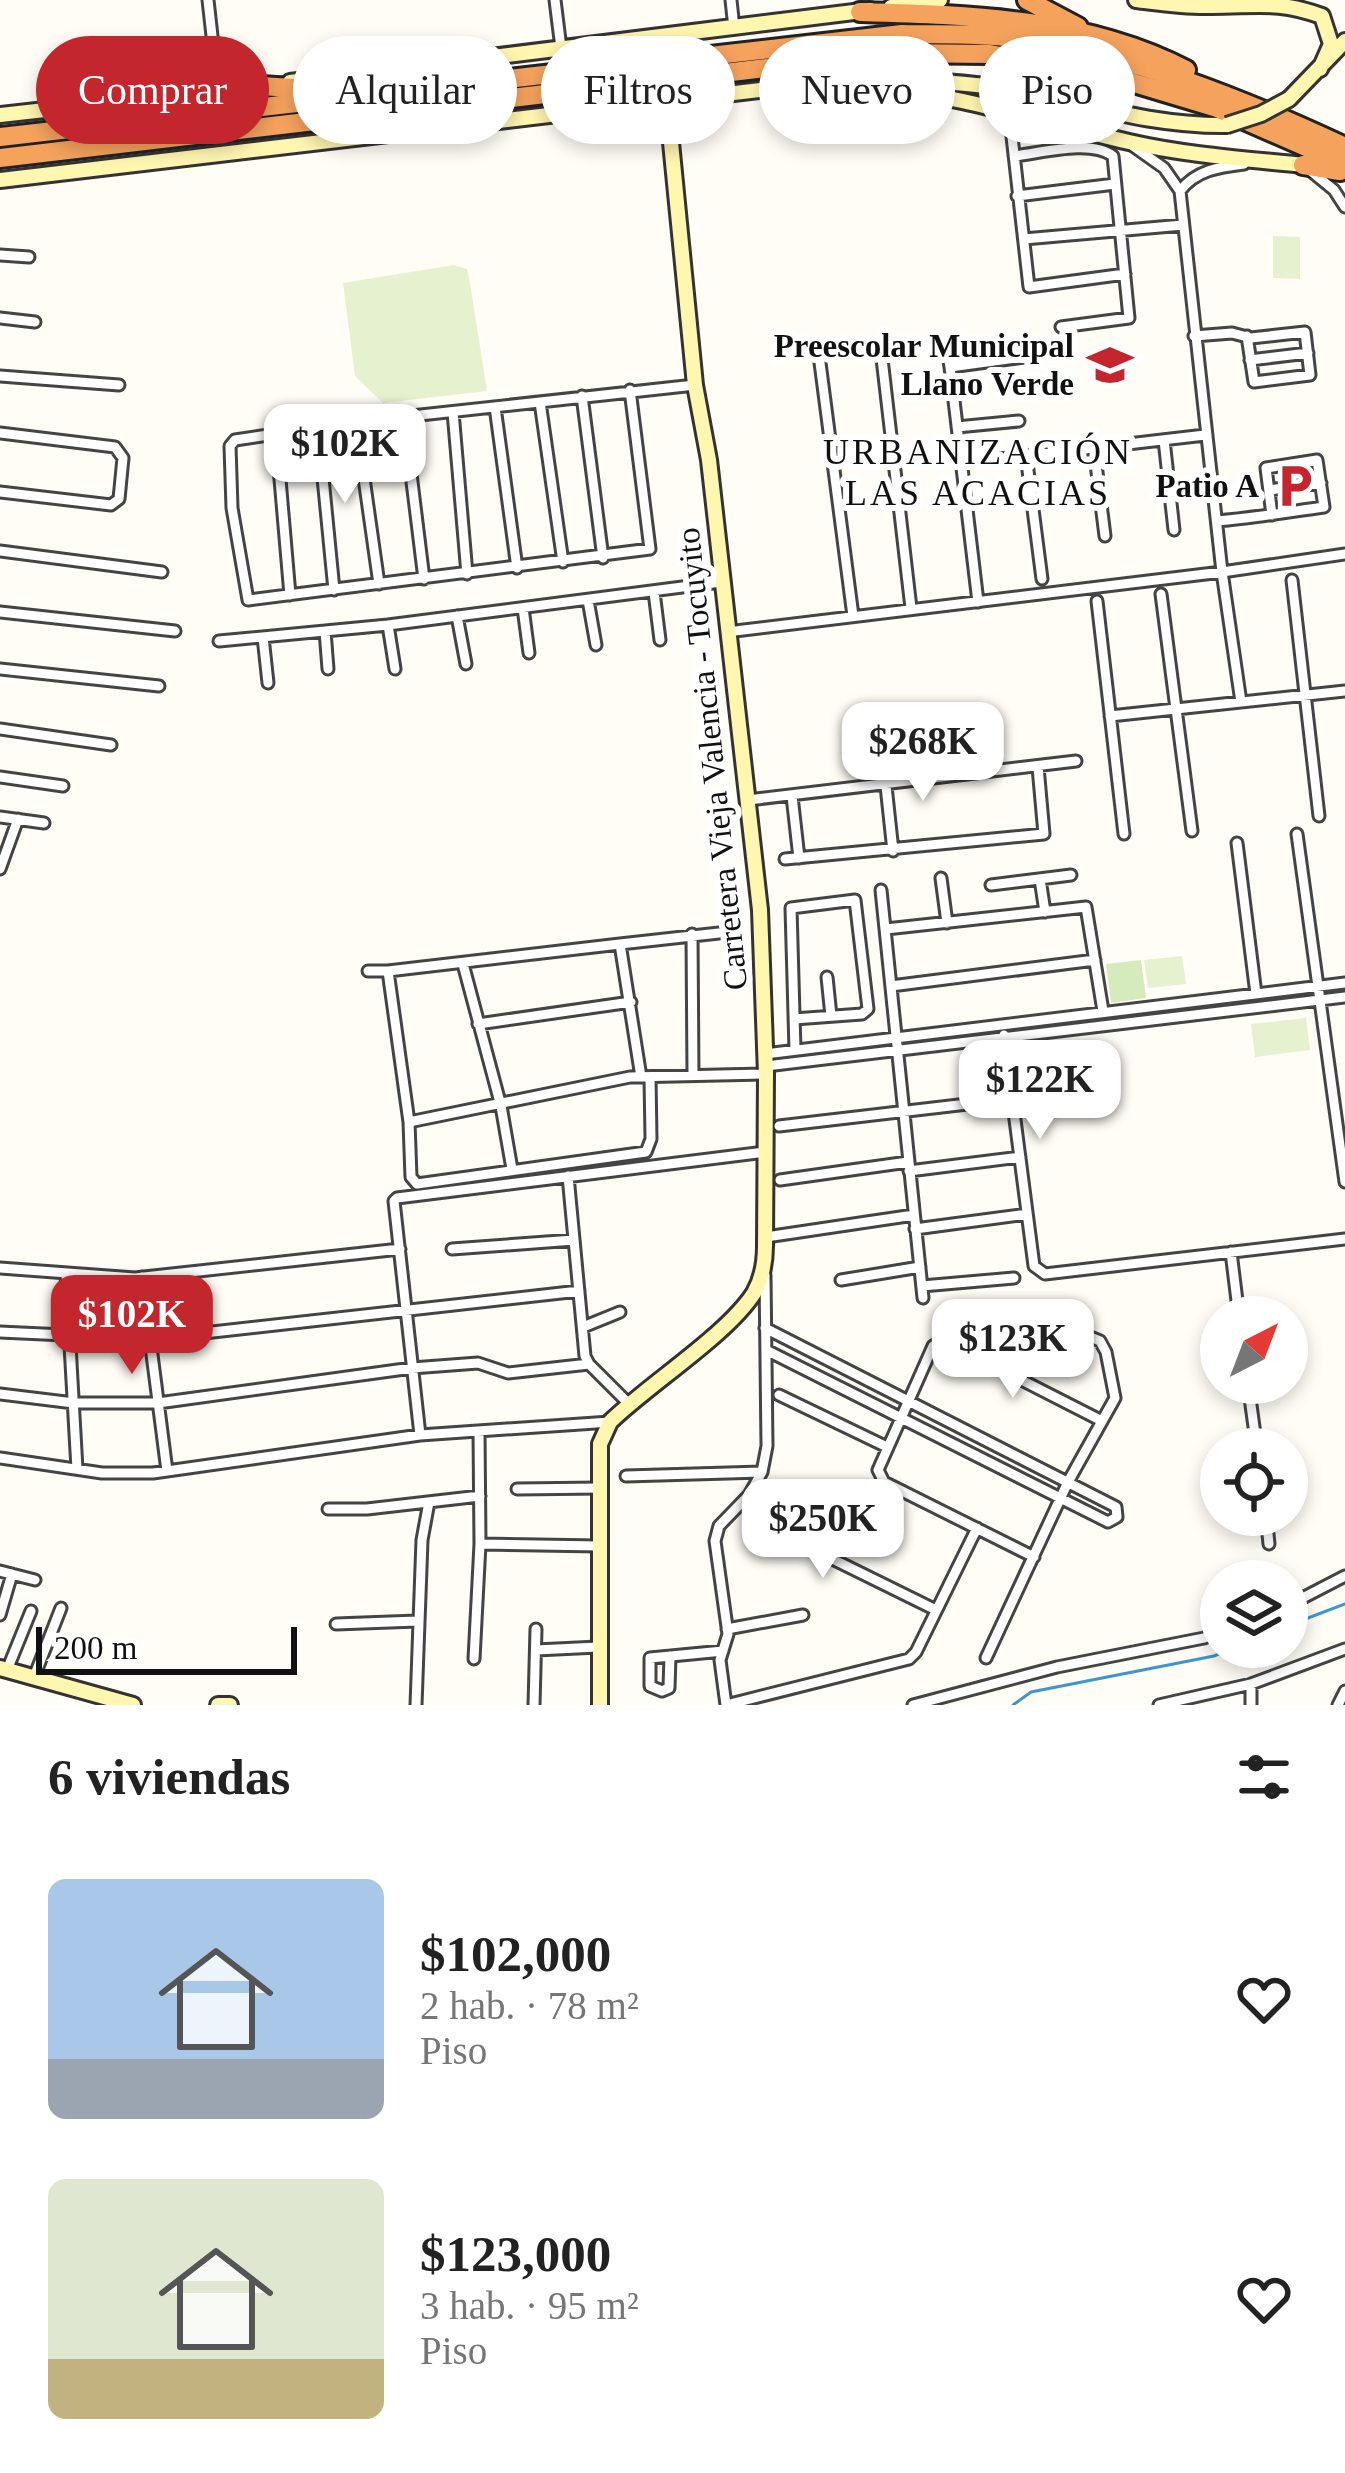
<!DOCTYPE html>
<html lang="es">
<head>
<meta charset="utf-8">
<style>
  body { margin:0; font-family:Georgia,serif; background:#f6f6f6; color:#222; height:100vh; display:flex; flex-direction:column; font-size:45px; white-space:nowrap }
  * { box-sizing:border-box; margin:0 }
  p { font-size:39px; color:#767676 }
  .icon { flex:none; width:66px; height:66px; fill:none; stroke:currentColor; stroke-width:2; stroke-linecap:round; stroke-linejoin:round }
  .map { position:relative; height:1705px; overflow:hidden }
  .details { display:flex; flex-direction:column; background:#fff; flex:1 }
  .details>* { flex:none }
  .top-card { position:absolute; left:36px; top:36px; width:1275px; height:108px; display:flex; gap:24px }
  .needle { width:78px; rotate:42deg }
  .fabs { position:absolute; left:1200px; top:1296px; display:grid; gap:24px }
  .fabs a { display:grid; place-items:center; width:108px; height:108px; border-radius:50%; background:#fff; box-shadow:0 6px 18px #0003; font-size:60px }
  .scale { position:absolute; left:36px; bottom:30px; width:261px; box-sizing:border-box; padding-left:12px; border:6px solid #111; border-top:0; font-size:33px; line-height:42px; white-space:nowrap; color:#111; -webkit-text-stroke:9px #fff; paint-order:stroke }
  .price { position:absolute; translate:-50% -102px; padding:0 27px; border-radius:24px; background:#fff; color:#222; font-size:39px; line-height:78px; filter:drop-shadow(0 3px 6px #0008) }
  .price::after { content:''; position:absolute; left:50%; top:72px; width:36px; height:27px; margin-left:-18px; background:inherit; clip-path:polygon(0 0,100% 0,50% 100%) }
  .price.current { background:#c4262e; color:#fff }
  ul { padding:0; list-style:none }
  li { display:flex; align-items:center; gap:36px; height:300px; padding:0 48px }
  li span { display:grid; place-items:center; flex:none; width:336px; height:240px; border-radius:18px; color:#555 }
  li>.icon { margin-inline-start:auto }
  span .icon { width:144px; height:144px; fill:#fffc; stroke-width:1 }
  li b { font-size:51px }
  h2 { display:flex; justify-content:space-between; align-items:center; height:144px; padding:0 48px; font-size:51px }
  .chip { padding:0 42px; border-radius:54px; background:#fff; box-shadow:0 6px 18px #0003; font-size:42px; line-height:108px }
  .chip.current { background:#c4262e; color:#fff }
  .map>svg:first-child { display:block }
  .park { fill:#d5ebbd }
  .pitch { fill:#e6f2cf }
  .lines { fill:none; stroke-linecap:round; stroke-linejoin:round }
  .stream { stroke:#3f96cf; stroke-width:3 }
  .street-casing { stroke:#444; stroke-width:15 }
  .secondary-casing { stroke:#333; stroke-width:20 }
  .highway-casing { stroke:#222; stroke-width:24 }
  .street { stroke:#fff; stroke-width:9 }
  .secondary { stroke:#fff6b0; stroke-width:14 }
  .highway { stroke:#f5a25d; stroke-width:18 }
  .secondary-bridge-casing { stroke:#333; stroke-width:20; stroke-linecap:butt }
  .secondary-bridge { stroke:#fff6b0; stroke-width:14 }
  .labels { text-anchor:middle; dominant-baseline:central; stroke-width:12; stroke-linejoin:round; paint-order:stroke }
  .poi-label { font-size:33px; font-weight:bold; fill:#111; stroke:#fff; text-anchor:end }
  .street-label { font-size:33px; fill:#111; stroke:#fff }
  .neighbourhood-label { font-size:36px; letter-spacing:3px; fill:#111; stroke:#fff }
</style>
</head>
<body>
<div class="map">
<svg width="1345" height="1705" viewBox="0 0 1345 1705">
  <rect width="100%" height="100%" fill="#fffdf5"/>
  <path class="park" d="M1141,960L1146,998L1111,1003L1106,964Z"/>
  <path class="pitch" d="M1273,236L1300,237V279L1273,278Z
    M454,265L467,269L469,277L487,391L383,403L355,376L343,283Z
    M1182,956L1186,984L1148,988L1144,960Z
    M1306,1018L1310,1050L1255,1057L1251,1024Z"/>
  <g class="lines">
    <path class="stream" d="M1287,1626L1345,1604
      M1013,1705L1031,1692L1214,1656L1236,1647"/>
    <g class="street-casing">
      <path id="street" d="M208,0L218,90
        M555,0L561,48
        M731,0L734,28
        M1009,110L1029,287L1125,274
        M1014,156C1041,153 1091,139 1113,156L1129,318L1061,327
        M1312,172L1334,190L1345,207
        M1180,191C1196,170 1219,167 1244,164
        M1017,196L1115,184
        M1024,239L1183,225
        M0,255L29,257
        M0,318L35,322
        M1194,336L1232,333L1251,338L1305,332L1310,375L1254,382L1247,336
        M946,342L950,367
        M881,350L911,608
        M819,355L853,616
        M1250,360L1308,353
        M0,376L119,385
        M630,390L650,549L248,600L232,508L230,446L235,440L356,422L695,385
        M582,396L603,558
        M540,402L563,562
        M495,407L517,568
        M453,412L467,574
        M404,417L424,579
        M356,422L379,584
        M318,427L334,590
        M957,427L1019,421
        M0,433L115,447L123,458L119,499L111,505L0,492
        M276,433L290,595
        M1164,440L1174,530
        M1094,448L1105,536
        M1026,455L1042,579
        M999,459L1205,435
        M1269,490L1321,483
        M1217,521C1253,518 1288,512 1324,507L1317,460L1266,468L1272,515
        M0,551L162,572
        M1292,580L1319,816
        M654,592L660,640
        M1161,594L1192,831
        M588,600L596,645
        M1097,601L1124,834
        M978,602L950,367L1024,357
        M523,608L529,653
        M0,612L175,631
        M457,616L466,664
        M388,625L395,669
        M325,631L328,669
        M727,632L1222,572L1180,191L1164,168L1133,146
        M263,637L268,683
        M219,641L388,625L721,582
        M0,669L159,686
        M1241,702L1222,572L1345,554
        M1110,716L1345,691
        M0,729L111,745
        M0,777L63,786
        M886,786L893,851
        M792,796L799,858
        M748,800L1076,761
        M0,817L44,823
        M1297,834L1345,1182
        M1237,843L1256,994
        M785,859L1044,834L1038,767
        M0,869L18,819
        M941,878L947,923
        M1040,879L1045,912
        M991,885L1071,875
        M881,890L923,1298
        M886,929L1086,907L1103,1011
        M692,934L693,1075
        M620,944L719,933
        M463,964L501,1106L512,1169
        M368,971H388
        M827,977L831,1016
        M891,986L1095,960
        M794,1019L862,1014L868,1009L855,900L791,908L795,1050
        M478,1024L631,1002
        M1004,1035L1034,1266L1045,1274L1345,1239
        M765,1054L1345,983
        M766,1066L1345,997
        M641,1077L620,944L388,971L409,1122L411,1177L417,1184L646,1152L651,1139L650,1077
        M409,1122L630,1077L766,1074
        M779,1126L1010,1099
        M909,1171L1020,1157
        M568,1176L585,1356L589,1364L629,1404
        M780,1180L908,1162
        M915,1229L1027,1214
        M766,1237L914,1215
        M452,1249L574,1240
        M1231,1252L1239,1317
        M0,1268L135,1278L400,1249
        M66,1274L77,1469
        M142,1277L167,1471
        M841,1280L920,1267
        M922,1286L1014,1278
        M583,1327L620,1312
        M765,1328L1116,1507L1117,1517L1108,1522L766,1350
        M0,1332L150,1339L579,1291
        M1248,1383L1257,1449
        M0,1394L74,1403H158L412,1368L478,1363L508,1373L589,1364
        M779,1395L887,1447
        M420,1435L394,1201L397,1198L765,1152
        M0,1458L102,1473H153L420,1435L610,1422
        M626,1476L762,1472
        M517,1489L600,1488
        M749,1495L802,1544L936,1610
        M328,1509H367L480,1496
        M1266,1515L1269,1544
        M480,1544L599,1546
        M1034,1557L884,1482L878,1470L933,1346L943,1340L1102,1421
        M0,1571L35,1580
        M1287,1606L1345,1576
        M0,1615L12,1574
        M336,1624L417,1621
        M727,1629L803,1615
        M536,1650L598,1647
        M670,1656L669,1688L662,1691L650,1686V1658L723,1651
        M986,1658L1068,1482L1115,1398L1106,1352L1100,1341L1029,1312H1020L992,1366
        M474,1659L480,1544L479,1431
        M7,1670L31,1611
        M34,1677L61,1608
        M416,1705L422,1540L429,1502
        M534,1705L536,1629
        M726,1705L720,1660L728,1634L715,1541L719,1526L749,1495L762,1472L767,1446L765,1275
        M726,1705L909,1659L916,1652L977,1528
        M913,1705L1057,1667L1204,1638L1221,1631
        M1159,1705L1251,1684L1345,1649
        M1251,1705V1684
        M1338,1705L1345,1691"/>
    </g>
    <g class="secondary-casing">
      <path id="secondary" d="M1136,0C1161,3 1186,7 1211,6C1259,6 1277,0 1322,16L1331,44L1320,69
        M891,7L940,0
        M290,82L870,10
        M875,87C962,95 1044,123 1129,142C1186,155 1245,159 1303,165
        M1289,99L1345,41
        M0,115L268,85
        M672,140L680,120L697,99
        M0,180L853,79C909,79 963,81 1018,91C1089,105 1154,126 1227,125
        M0,1668L133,1705
        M218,1705H230
        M600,1705V1444L610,1422C649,1384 727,1335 754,1293C762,1279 765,1262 765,1246L766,1074L760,910L709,460L695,385L667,102"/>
    </g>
    <g class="highway-casing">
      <path id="highway" d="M1027,0L1078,27
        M860,12C970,15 1086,18 1186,70
        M261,86L323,90
        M0,137L902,34C938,35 976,33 1013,38C1130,54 1238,97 1345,147
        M0,158L894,53L990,54L1124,80L1217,108L1345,164
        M1303,165L1340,171"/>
    </g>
    <use href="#street" class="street"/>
    <use href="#secondary" class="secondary"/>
    <use href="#highway" class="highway"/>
    <g class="secondary-bridge-casing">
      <path id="secondary-bridge" d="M1227,125L1261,114L1289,99"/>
    </g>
    <use href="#secondary-bridge" class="secondary-bridge"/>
  </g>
  <defs>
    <g id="school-bare" transform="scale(3.6)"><path d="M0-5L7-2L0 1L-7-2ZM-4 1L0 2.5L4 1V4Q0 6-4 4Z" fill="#c4262e" stroke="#fff" stroke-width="2.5" paint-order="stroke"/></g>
    <g id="parking-bare" transform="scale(3.6)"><path d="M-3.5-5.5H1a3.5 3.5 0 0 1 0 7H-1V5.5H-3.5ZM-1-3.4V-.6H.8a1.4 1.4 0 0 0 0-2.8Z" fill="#c4262e" stroke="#fff" stroke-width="2.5" paint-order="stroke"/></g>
  </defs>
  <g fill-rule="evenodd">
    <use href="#school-bare" x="1110" y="365"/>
    <use href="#parking-bare" x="1295" y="486"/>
  </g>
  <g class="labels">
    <g class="poi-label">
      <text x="1074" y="346">Preescolar Municipal<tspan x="1074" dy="38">Llano Verde</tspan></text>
      <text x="1259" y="486">Patio A</text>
    </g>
    <g class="street-label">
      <text transform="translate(712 759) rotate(-96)">Carretera Vieja Valencia - Tocuyito</text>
    </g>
    <g class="neighbourhood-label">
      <text x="978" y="452">URBANIZACIÓN<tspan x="978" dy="41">LAS ACACIAS</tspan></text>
    </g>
  </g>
</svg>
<div class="fabs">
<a><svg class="needle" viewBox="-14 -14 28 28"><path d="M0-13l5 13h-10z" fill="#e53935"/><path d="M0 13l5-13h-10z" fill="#767676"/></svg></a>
<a><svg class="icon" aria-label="locate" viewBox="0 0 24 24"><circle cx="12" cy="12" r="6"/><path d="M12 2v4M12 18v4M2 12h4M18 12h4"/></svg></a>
<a><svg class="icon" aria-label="layers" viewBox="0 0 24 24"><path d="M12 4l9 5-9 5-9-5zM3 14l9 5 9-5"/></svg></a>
</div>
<div class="scale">200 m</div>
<b class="price" style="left:345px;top:506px">$102K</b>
<b class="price" style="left:923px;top:804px">$268K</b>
<b class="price" style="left:1040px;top:1142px">$122K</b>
<b class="price current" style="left:132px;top:1377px">$102K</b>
<b class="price" style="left:1013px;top:1401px">$123K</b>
<b class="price" style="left:823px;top:1581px">$250K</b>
<div class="top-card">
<a class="chip current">Comprar</a>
<a class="chip">Alquilar</a>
<a class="chip">Filtros</a>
<a class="chip">Nuevo</a>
<a class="chip">Piso</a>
</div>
</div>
<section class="details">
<h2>6 viviendas<svg class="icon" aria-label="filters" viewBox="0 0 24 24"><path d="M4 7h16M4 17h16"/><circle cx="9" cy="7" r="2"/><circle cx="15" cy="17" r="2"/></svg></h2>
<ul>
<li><span style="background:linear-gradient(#a9c7e8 75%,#9aa5b1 0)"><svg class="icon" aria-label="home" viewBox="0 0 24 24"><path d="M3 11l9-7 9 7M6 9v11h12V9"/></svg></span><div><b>$102,000</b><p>2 hab. · 78 m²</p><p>Piso</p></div><svg class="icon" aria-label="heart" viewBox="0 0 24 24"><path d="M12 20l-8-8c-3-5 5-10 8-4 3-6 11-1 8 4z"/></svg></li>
<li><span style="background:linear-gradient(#dfe7d0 75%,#c2b280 0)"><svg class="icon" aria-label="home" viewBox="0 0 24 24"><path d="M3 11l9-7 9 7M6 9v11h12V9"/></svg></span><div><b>$123,000</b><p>3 hab. · 95 m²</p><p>Piso</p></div><svg class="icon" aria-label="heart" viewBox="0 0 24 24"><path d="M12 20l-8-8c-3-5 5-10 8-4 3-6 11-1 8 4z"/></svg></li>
</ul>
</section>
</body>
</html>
